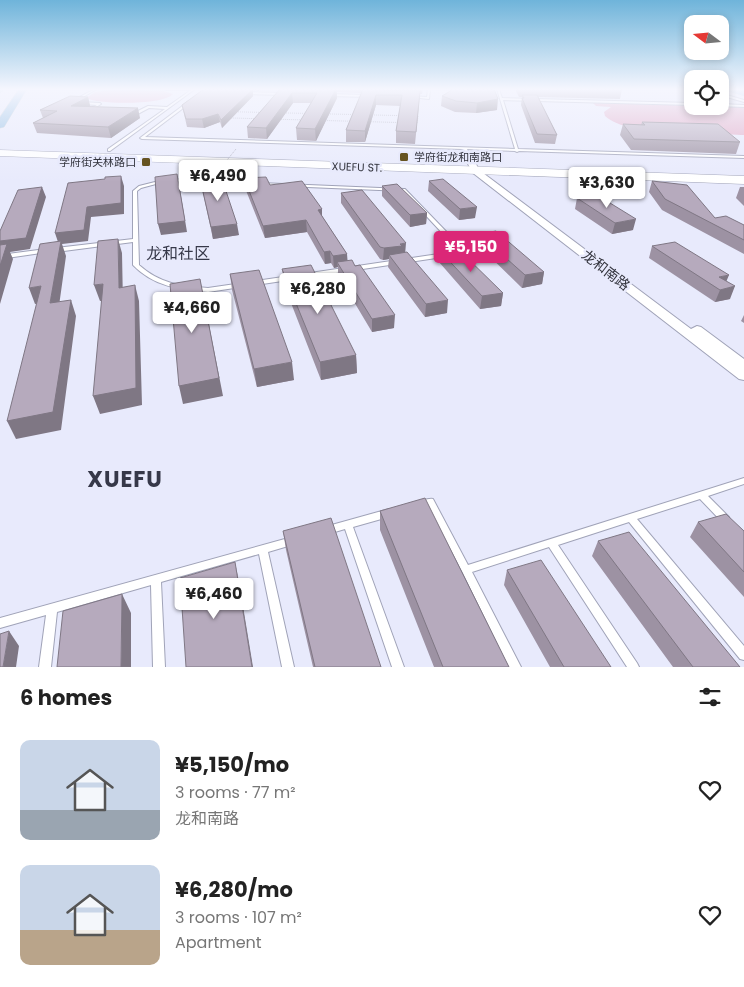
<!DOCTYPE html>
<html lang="en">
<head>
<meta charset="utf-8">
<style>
  body { margin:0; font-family:Poppins,"Noto Sans SC",sans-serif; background:#f2f2f2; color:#222; height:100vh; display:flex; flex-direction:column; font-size:19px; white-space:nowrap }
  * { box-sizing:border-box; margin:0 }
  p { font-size:16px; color:#767676 }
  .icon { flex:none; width:28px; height:28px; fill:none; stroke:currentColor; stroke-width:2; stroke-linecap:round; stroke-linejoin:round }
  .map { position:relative; height:667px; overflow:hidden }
  .side { display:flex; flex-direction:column; background:#fff; flex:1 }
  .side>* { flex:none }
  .needle { width:32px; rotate:286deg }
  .tools { position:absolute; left:684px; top:15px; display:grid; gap:10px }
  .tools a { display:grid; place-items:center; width:45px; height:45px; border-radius:10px; background:#fff; box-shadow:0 2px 8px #0003; font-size:25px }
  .price { position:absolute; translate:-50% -42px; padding:0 11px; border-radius:5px; background:#fff; color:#222; font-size:16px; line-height:32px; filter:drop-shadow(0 1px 2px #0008) }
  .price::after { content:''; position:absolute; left:50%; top:30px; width:15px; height:11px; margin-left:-8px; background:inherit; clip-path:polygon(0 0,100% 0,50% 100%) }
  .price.active { background:#db2777; color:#fff }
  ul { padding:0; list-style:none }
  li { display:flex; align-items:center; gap:15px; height:125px; padding:0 20px }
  li span { display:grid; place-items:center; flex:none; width:140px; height:100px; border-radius:10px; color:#555 }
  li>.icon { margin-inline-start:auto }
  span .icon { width:60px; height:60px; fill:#fffc; stroke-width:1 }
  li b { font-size:21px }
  h2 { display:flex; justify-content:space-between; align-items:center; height:60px; padding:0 20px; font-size:21px }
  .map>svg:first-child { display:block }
  .green { fill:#e1aac6 }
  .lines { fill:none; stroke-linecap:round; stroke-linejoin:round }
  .service-casing { stroke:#a0a3b8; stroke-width:2 }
  .minor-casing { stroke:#a0a3b8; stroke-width:2 }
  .secondary-casing { stroke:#a0a3b8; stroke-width:1 }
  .primary-casing { stroke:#d2d2d4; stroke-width:1 }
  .path { stroke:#aaabba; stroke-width:1; stroke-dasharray:1 1; stroke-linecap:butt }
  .service { fill:#fff; fill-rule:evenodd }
  .minor { fill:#fff; fill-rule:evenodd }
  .secondary { fill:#fff; fill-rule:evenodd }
  .primary { fill:#8ebce2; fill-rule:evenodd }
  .path-bridge { stroke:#aaabba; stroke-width:1; stroke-dasharray:1 1; stroke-linecap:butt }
  .wall { fill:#9d92a3 }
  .shaded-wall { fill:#7f7784 }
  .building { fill:#b6aabd; stroke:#7f7784 }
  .poi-dot { fill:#665321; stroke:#e8eafc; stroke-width:2 }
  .labels { text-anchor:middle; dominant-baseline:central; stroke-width:5; stroke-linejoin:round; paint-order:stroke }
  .far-poi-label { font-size:11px; fill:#32333c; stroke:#e8eafc; text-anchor:start }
  .far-street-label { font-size:11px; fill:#32333c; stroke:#e8eafc }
  .street-label { font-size:14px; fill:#32333c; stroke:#e8eafc }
  .quarter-label { font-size:16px; fill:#363849; stroke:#e8eafc }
  .near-district-label { font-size:22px; font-weight:bold; letter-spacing:1px; fill:#363849; stroke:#e8eafc }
</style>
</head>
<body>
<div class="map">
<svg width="744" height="667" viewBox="0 0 744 667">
  <rect width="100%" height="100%" fill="#e8eafc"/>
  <path class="green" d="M117,89L164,91L173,94C164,105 99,105 86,98L95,92Z
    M593,103L744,107V135C711,134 629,138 605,116L604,112L611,107L596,106Z"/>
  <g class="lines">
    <g class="service-casing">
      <path id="service" d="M95,89H97L76,101L74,100Z
        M165,89H195L110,151H108V149L165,109L149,108L134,116H132V114L148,106L167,107L191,90H166Z
        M428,89H430L429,99L410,97L411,96L427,97Z
        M497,89H499L502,98L692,103V105L503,100L518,149L744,156V158L519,151L517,152L515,151L488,150L482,162L480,163L478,162L484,150L467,149L473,162L471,163L469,162L463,149L142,139L140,138L189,101L190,103L145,137L515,149Z
        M246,92L284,93L285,94L284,95L245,94Z
        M720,93L744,100V102L720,95Z
        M329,94L369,95L370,96L369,97L328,96Z
        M81,102L100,103L101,104L88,112L87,110L97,105L82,104Z
        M720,104L744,105V107L720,106Z
        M167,179L404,189H405L466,252L463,254L208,292C180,290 153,286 133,265V242L56,252L53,250L56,248L133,239V191L139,186ZM167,181L403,191L459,251L208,288C181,286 160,284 139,265L137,191L141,188Z
        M46,249L48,250V252L0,259V255Z
        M744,478V484L708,496L729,517L730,520L729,523L726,524L723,523L700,499L637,519L744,646V660L740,659L629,522L558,545L637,663L639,667H627L549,547L472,572L521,667H509L463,573L428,506L420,509L417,508L416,505L417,502C422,501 428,498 433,499L468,565Z
        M389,509L392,510L393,513L392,516L353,527L404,667H392L345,529L328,534L325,533L323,530L325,527L328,526Z
        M292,537L295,538L297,541L295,544L268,552L294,667H282L259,554L161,582L165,667H153L151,585L57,612L51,667H39L46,615L0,628V618Z"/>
    </g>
    <g class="minor-casing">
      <path id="minor" d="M468,160H474L479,170L691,329L697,326L701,327L744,359V380L739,379L473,173L467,162Z"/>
    </g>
    <g class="secondary-casing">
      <path id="secondary" d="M0,150L744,176V184L0,156Z"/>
    </g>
    <g class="primary-casing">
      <path id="primary" d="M0,89H5L0,93Z
        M19,89H27L4,127L0,128V117Z
        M727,89L744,90V96L728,91Z"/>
    </g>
    <path class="path" d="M202,111L418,116L417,123L195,117Z"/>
    <use href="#service" class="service"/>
    <use href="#minor" class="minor"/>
    <use href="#secondary" class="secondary"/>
    <use href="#primary" class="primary"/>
    <path class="path-bridge" d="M219,170L236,149"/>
  </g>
  <path class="wall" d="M204,89H261L259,91L253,90V96L222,128L220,122L204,128L187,127L182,105Z
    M280,89H423L422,94H420L415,144L396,143V131L400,106L376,105L365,142H346V130L361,93L337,92V98L316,141L297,140L296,128L311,103H293L267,139L248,138L247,127Z
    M450,89H494L497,110L476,113L455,112L441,106L442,96L450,91Z
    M515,89H622L620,99L538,97L557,135L555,144L535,143L521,105L522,97H519Z
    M88,97L90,106V107L140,118L111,138L37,133L33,123L43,118L40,110Z
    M642,122L740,142L736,154L631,150L620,135L623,124L641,125Z
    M244,178L270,185L322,209V216L347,254V261L394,328L372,332L338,275V267L334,268L331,263L325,264L307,232L265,238L245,188Z
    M200,179L239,235L213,239Z
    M429,181L475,218L459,220L428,191Z
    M652,181L715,218L744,225V254L662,210L649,192Z
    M382,186L427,213L426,224L410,227L382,196Z
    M740,187H744V206L736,198Z
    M341,193L405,253L447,313L425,317L388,267L389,259L383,260L380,259L341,203Z
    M577,198L633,230L612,234L575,209Z
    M479,234L544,272L542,284L522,288L478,245Z
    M652,246L726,281L730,299L715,302L649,258Z
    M440,251L503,293L501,306L480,309L439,262Z
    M282,269L356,355L357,373L321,380L284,285Z
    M230,274L294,380L257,387L232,290Z
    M744,315V323L741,321Z
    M380,511L509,667H434L380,530Z
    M698,522L744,531V597L690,537Z
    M283,531L381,667H313L286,550Z
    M598,541L740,667H673L592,556Z
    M507,570L611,667H550L504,585Z"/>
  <path class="shaded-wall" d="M253,89V96L222,128L221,120Z
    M336,89L337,98L316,141L315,129Z
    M292,93L293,103L267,139L266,128Z
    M376,95V105L365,142V131Z
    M88,97L90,106L74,116L71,106Z
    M498,99L497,110L476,113L477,103Z
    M138,108L140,118L111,138L108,127Z
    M218,114L220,122L204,128L202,119Z
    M121,176L124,186V214L91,217L88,241L62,244L66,256L57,320L50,303L59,245L55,233Z
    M179,184L187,232L161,235L158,224Z
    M42,187L46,197L30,249L10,252L13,259L0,304V241Z
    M477,207L475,218L459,220L460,209Z
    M322,209V220L318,210Z
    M427,213L426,224L410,227V215Z
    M636,219L633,230L612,234L615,223Z
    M306,220L307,232L265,238L263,226Z
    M237,224L239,235L213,239L211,227Z
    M118,239L122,253L123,304L119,288Z
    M406,243L405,255H389V259L383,260L384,248Z
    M330,251L331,263L325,264L324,252Z
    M347,254L348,266L337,262L338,267L334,268L333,256Z
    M544,272L542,284L522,288L525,275Z
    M729,275L724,287L719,277Z
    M200,279L223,396L183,404L179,386Z
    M103,284L108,300L100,301L94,285Z
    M135,285L139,301L142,405L100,414L93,396Z
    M41,286L47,302L35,304L29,288Z
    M735,286L730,299L715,302L720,290Z
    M503,293L501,306L480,309L482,296Z
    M71,300L76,316L61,430L16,439L7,421Z
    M448,300L447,313L425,317L426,304Z
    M395,315L394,328L372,332V319Z
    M356,355L357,373L321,380L320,362Z
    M292,362L294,380L257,387L254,369Z
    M235,562L239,582L253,667H252Z
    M122,594L131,613V667H121Z
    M9,631L19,646L16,667H3Z"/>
  <path class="building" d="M204,89H253L221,120L218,114L202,119H186L182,105Z
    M280,89H336L315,129L296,128L317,93H292L266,128L247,127Z
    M363,89L420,91L416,132L396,131L402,95H376L365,131L346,130Z
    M452,89H494L498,99L477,103L456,101L442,96L452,90Z
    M522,95H537L557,135L537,134L522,98H524Z
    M70,96L88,97L71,106L138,108L108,127L33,123L57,111L40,110Z
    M642,122L718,124L740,142L634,139L623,124L645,125Z
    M177,174L185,221L158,224L155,177Z
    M121,176V203L87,207L84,230L55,233L68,183L105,179V177Z
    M221,176L237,224L211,227L200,179Z
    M266,177L270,185L302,181L322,209L318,210L347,254L333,256L330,251L324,252L306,220L263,226L244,178Z
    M443,179L477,207L460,209L429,181Z
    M652,181L687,185L715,218L726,216L744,225V240L665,199Z
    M397,184L427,213L410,215L382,186Z
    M42,187L26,238L0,241V231L18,190Z
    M362,190L406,243L400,244L402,246L384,248L380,247L341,193Z
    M597,195L636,219L615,223L577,198Z
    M496,231L544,272L525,275L479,234Z
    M118,239L119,288L135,285L136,388L93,396L103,284L94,285L98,241Z
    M61,241L50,303L71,300L53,412L7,421L41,286L29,288L40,244Z
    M675,242L729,275L719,277L735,286L720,290L652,246Z
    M7,244L0,266V245Z
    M457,248L503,293L482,296L440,251Z
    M407,252L448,300L426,304L389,255Z
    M352,260L355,266L360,265L395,315L372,319L337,262Z
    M311,265L356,355L320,362L282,269Z
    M259,270L292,362L254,369L230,274Z
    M200,279L219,378L179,386L170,284Z
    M425,498L509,667H443L380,511Z
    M726,514L744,531V572L698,522Z
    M331,518L381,667H315L283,531Z
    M629,532L740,667H693L598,541Z
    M541,560L611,667H564L507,570Z
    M235,562L252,667H186L180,578Z
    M122,594L121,667H57L63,611Z
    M9,631L3,667H0V634Z"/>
  <linearGradient id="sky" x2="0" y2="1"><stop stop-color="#6fb4da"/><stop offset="0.49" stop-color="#f5f6fe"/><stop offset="1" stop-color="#f5f6fe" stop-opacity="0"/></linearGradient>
  <rect width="744" height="182" fill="url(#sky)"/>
  <g class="poi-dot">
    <rect x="399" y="152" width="10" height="10" rx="2.5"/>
    <rect x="141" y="157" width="10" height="10" rx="2.5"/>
  </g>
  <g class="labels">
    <g class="far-poi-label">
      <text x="414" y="157">学府街龙和南路口</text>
      <text x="136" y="162" text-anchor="end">学府街关林路口</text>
    </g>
    <g class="far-street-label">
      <text transform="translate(357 167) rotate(2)">XUEFU ST.</text>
    </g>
    <g class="street-label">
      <text transform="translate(606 270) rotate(38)">龙和南路</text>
    </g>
    <g class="quarter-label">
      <text x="178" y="253">龙和社区</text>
    </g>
    <g class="near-district-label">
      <text x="125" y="479">XUEFU</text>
    </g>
  </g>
</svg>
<div class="tools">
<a><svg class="needle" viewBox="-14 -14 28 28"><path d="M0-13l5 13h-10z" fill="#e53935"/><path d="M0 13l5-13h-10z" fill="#767676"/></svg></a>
<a><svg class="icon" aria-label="locate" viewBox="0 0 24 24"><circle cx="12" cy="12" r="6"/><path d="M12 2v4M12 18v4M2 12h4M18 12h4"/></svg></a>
</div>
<b class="price" style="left:218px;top:202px">¥6,490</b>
<b class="price" style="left:607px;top:209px">¥3,630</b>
<b class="price active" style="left:471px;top:273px">¥5,150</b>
<b class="price" style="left:318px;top:315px">¥6,280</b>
<b class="price" style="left:192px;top:334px">¥4,660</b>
<b class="price" style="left:214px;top:620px">¥6,460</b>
</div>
<section class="side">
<h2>6 homes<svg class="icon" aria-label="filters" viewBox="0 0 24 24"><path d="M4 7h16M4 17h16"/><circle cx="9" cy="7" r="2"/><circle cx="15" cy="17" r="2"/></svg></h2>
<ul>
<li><span style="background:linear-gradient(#c9d6e8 70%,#9aa5b1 0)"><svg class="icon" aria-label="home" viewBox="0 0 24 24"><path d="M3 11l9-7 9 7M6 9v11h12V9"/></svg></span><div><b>¥5,150/mo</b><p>3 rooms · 77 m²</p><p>龙和南路</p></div><svg class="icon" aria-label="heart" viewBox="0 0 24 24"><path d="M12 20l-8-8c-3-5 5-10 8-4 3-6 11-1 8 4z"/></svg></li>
<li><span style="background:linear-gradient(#c9d6e8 65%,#b9a48a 0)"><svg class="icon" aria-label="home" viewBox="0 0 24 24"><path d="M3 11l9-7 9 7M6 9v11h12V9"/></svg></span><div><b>¥6,280/mo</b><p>3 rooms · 107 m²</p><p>Apartment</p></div><svg class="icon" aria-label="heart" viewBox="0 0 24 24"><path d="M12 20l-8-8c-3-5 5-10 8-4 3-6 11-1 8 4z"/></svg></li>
</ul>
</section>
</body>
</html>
